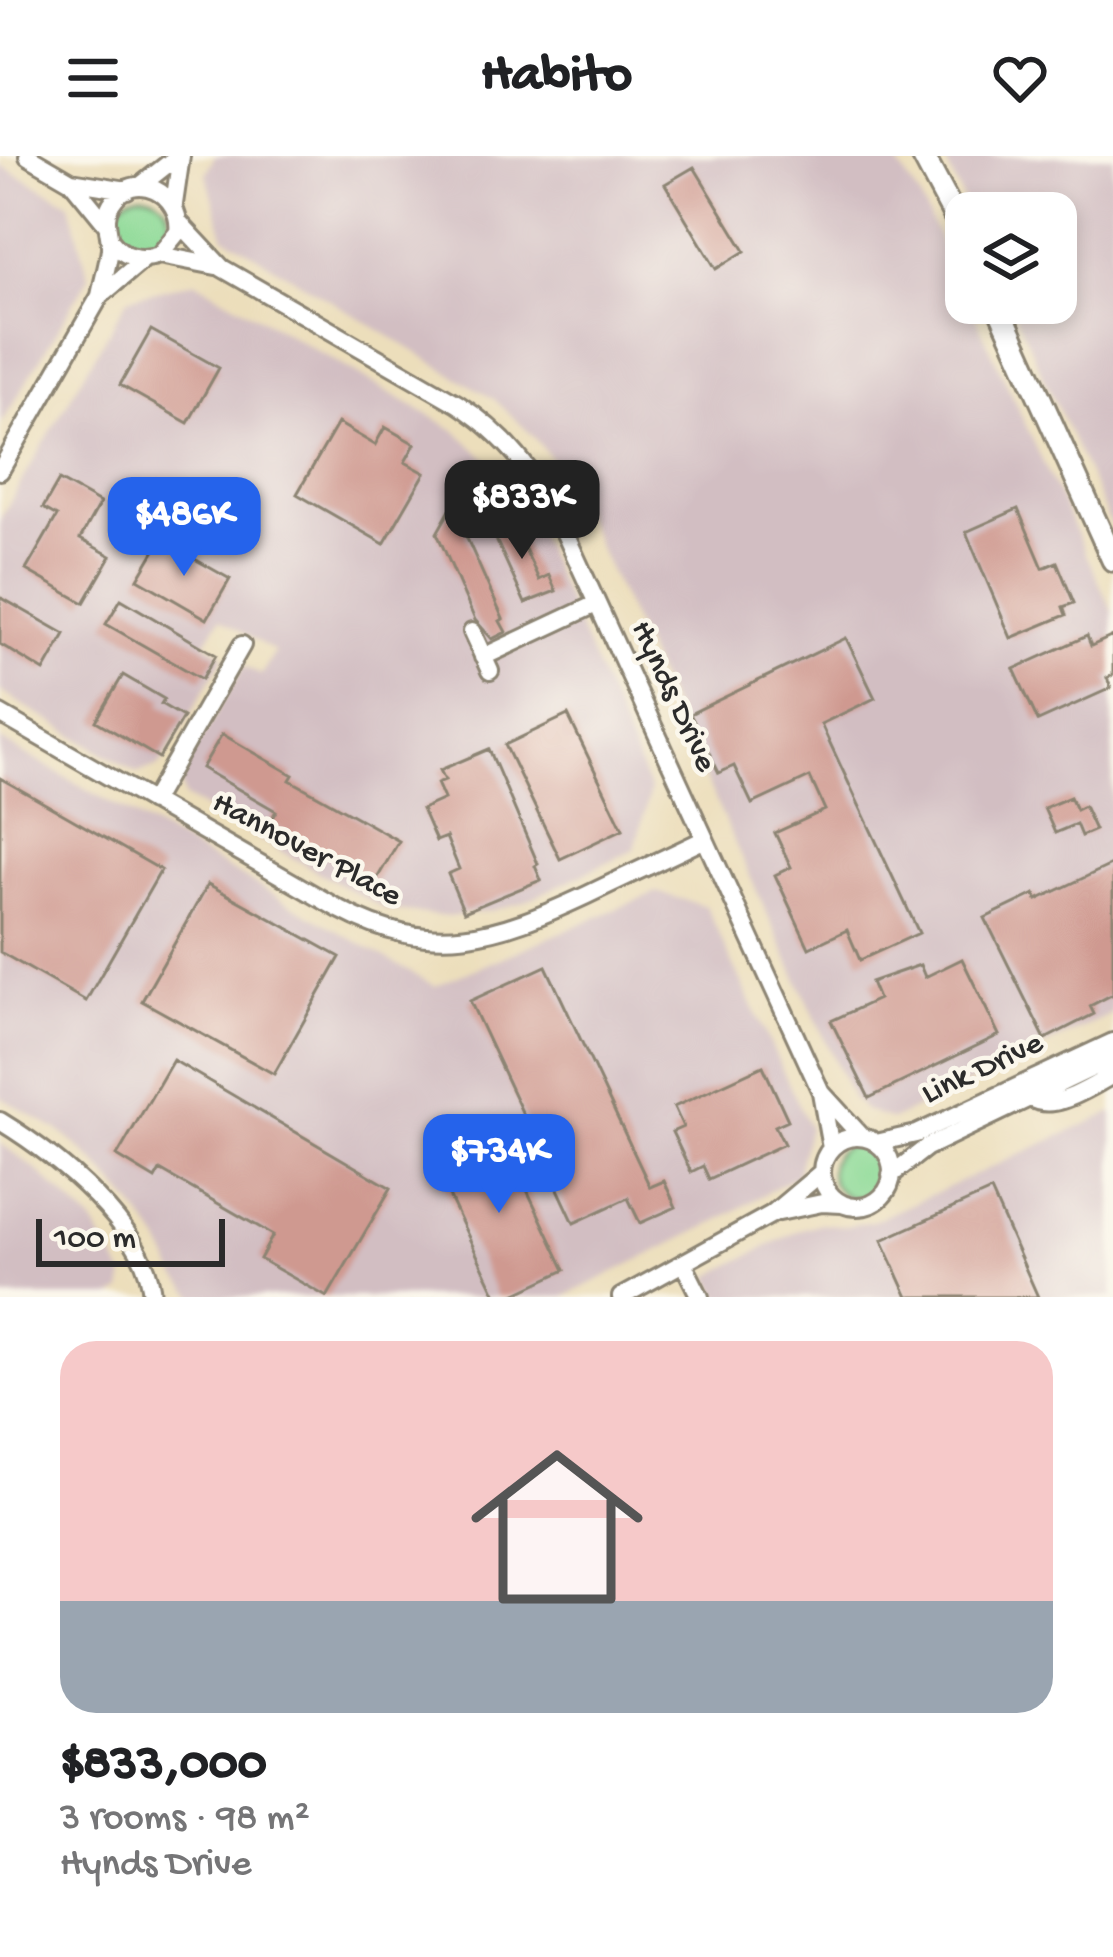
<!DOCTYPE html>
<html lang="en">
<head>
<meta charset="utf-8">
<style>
  body { margin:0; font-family:"Gochi Hand",sans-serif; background:#f2f2f2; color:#202124; height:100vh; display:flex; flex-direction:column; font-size:45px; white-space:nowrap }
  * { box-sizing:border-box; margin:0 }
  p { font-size:39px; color:#757577 }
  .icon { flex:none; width:66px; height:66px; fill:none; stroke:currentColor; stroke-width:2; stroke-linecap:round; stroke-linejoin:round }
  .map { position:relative; height:1141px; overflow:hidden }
  .sheet { display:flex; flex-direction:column; background:#fff; flex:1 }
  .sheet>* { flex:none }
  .buttons { position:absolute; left:945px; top:36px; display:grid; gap:24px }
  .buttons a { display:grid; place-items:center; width:132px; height:132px; border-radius:24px; background:#fff; box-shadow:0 6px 18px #0003; font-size:60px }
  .scale { position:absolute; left:36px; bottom:30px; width:189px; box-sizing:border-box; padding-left:12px; border:6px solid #2b2b2b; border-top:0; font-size:33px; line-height:42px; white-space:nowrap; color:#2b2b2b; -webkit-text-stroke:9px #fbf7ec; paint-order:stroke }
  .price { position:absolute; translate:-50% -102px; padding:0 27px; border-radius:24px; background:#2563eb; color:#fff; font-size:39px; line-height:78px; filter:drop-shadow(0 3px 6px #0008) }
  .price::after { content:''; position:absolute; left:50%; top:72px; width:36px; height:27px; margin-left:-18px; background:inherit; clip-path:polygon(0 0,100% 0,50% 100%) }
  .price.active { background:#222; color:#fff }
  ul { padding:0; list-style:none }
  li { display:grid; align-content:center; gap:24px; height:636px; padding:0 60px }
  li span { display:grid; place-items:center; height:372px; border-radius:36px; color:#555 }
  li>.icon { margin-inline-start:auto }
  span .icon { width:216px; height:216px; fill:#fffc; stroke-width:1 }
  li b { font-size:51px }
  header { display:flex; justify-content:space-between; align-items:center; height:156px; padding:0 60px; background:#fff; font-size:54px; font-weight:700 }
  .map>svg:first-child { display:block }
  .industrial { fill:#d2bec2 }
  .green { fill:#8eda97; stroke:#5c8261; stroke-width:3 }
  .building { fill:#cf9990 }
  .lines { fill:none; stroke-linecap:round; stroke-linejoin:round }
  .minor-casing { stroke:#8c8473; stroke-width:22 }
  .major-casing { stroke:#8c8473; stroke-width:27 }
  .minor { stroke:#fff; stroke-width:16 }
  .major { stroke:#fff; stroke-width:21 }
  .labels { text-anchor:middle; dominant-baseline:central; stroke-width:9; stroke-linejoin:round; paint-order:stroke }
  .street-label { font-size:33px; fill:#2b2b2b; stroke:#fbf7ec }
</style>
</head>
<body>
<header><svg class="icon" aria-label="menu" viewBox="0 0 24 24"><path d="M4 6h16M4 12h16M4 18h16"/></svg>Habito<svg class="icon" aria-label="heart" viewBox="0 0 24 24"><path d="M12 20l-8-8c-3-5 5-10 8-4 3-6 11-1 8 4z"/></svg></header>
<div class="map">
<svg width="1113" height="1141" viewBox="0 0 1113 1141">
  <rect width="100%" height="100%" fill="#fbf7ec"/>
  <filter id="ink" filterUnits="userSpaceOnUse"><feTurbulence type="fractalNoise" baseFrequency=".00833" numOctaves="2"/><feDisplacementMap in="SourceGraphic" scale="24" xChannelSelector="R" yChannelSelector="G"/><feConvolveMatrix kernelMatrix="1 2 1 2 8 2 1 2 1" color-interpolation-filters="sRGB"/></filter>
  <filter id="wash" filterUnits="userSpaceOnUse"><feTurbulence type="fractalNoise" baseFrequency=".004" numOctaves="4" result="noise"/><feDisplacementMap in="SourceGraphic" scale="48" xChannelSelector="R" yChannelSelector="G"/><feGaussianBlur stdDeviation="2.7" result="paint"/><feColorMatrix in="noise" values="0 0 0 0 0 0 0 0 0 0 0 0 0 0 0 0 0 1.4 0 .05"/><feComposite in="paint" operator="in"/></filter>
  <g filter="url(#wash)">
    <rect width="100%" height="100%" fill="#ecdebb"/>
    <path class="industrial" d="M215,0H893L919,40L1113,456L1112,858L892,964L865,955L852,942L567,323L533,280L495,244L224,80L206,17Z
      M943,0H1113V374L1010,147H1056V57H969Z
      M0,9L70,47L89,121L0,270Z
      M196,125L455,274L496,311L525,349L650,635L635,693L524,746L490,755L448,761L386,754L185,642L179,623L244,510L261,519L275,496L220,463L205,487L225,499L160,610L137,617L0,535V363L128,142Z
      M0,584L435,830L656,736L706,750L809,971L797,1019L712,1068L564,1141H196L176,1120L161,1087L133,1049L94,1005L62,977L0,941Z
      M1113,956V1141H719L710,1120L801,1073L821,1067L846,1070L873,1065Z
      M0,987L33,1011L91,1065L125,1120L122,1136L113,1141H0Z"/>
    <path class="green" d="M114 66a28 28 0 1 1 56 0a28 28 0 1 1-56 0Z
      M830 1015a27 27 0 1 1 54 0a27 27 0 1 1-54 0Z"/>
    <g id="blocks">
      <path class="building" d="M694,11L745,95L716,113L665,28Z
        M151,174L219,212L188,267L120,229Z
        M338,267L375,289L385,271L415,288L405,306L425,317L384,388L297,338Z
        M475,310L494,320L486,335L490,337L465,378L503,463L500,465L506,476L492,483L475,464L437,377Z
        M59,324L100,347L80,383L111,400L84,447L26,414L57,360L43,352Z
        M1018,353L1043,412L1057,406L1074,447L1063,451L1066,459L1011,482L966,376Z
        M523,363L530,379L521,384L539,424L549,419L556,435L525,447L493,377Z
        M161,384L230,423L207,463L138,423Z
        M0,441L65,478L44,515L0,488Z
        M121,443L216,499L202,523L106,468Z
        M1087,480L1091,490L1113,480V519L1107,522L1111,532L1038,565L1014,513Z
        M846,482L875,542L821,568L919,777L860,804L847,774L809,792L775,719L791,711L775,677L825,654L810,621L752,648L734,610L719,617L690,558Z
        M123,519L164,543L161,548L183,561L159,602L96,565Z
        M568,559L623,673L560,703L505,589Z
        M222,578L293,619L290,624L399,685L375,726L269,667L276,655L202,612Z
        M489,593L538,708L535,710L541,724L464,756L448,718L459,713L446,681L436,685L422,653L444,643L437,627L445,624L440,614Z
        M0,622L161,714L86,845L0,796Z
        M1070,641L1076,654L1084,650L1095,674L1081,680L1076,668L1055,677L1044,652Z
        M1113,708V838L1090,850L1094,858L1045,883L985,762L1035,738L1037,744Z
        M208,728L340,801L274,918L142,845Z
        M962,803L999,879L869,942L831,865L878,843L871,826L920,809L925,821Z
        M546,810L650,1031L664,1025L676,1051L640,1067L628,1042L574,1067L470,845Z
        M173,904L391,1032L327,1141L260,1103L273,1079L160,1014L155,1023L117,1000Z
        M763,910L788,964L775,970L784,988L709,1023L703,1010L691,1016L672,976L683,971L674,951Z
        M499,975L565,1114L508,1141H497L433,1006Z
        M991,1035L1038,1141H908L882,1084Z"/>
    </g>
  </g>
  <g filter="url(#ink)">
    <use href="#blocks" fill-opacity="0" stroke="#8c8473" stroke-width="3"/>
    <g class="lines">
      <g class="minor-casing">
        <path id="minor" d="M28,0L71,25L106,68
          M71,25L127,34
          M140,30L178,0
          M174,48L181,0
          M179,66L222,112L458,248C501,276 532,312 556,358L821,936L862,981
          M159,99L216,110
          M100,140C103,124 108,109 110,93C111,77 102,64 111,48C134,10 183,38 178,76L159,99C139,106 123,101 110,84
          M0,315L100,140L144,103
          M472,476L490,515
          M483,501L596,448
          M0,558L339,753C433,803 497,781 587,739C626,720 666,702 705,683
          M152,646L242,489
          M821,936L831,992
          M1030,942C1055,957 1089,931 1113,919
          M0,965C54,998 149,1072 152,1141
          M822 1016a35 35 0 1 1 70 0a35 35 0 1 1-70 0Z
          M876,987L916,978L1113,886
          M891,1019L927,991L1113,902
          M779,1056L822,1047L842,1048
          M683,1107L700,1141
          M621,1141L772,1058L822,1016"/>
      </g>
      <g class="major-casing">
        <path id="major" d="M923,0L966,81
          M997,147L1113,404"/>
      </g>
      <use href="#minor" class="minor"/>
      <use href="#major" class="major"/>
    </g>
  </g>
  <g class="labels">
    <g class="street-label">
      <text transform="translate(672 541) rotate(65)">Hynds Drive</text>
      <text transform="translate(306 695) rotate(28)">Hannover Place</text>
      <text transform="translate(983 914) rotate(-25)">Link Drive</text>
    </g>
  </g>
</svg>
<div class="buttons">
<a><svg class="icon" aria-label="layers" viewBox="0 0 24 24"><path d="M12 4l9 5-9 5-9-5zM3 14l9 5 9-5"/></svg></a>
</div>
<div class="scale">100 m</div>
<b class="price active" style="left:522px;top:406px">$833K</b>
<b class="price" style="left:184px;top:423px">$486K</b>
<b class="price" style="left:499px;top:1060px">$734K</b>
</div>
<section class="sheet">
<ul>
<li><span style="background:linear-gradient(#f6c9c9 70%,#9aa5b1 0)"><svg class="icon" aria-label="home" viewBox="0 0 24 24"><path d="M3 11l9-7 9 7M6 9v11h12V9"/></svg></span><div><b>$833,000</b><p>3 rooms · 98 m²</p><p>Hynds Drive</p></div></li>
</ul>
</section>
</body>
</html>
